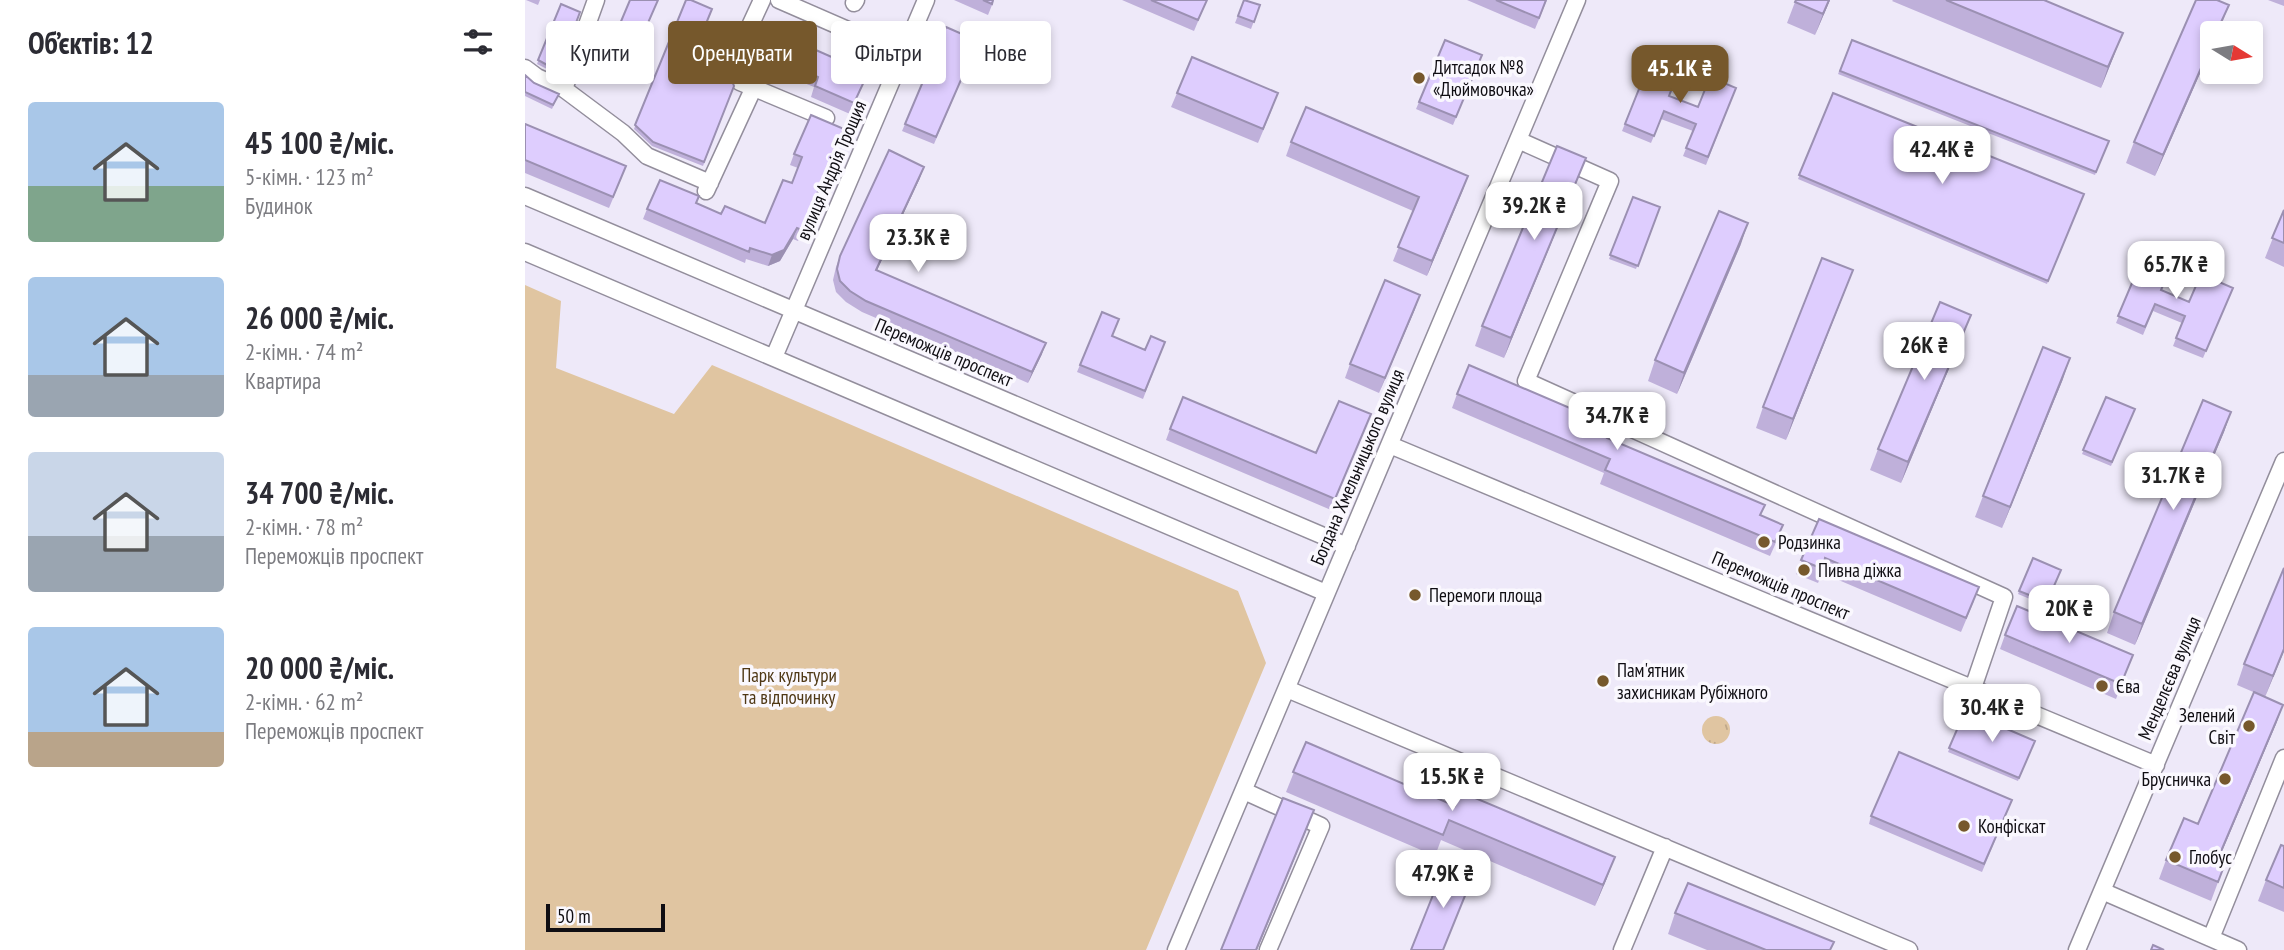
<!DOCTYPE html>
<html lang="uk">
<head>
<meta charset="utf-8">
<style>
  body { margin:0; font-family:"PT Sans Narrow",sans-serif; background:#f7f7f7; color:#2b2b33; height:100vh; display:flex; flex-direction:column; font-size:26px; white-space:nowrap }
  * { box-sizing:border-box; margin:0 }
  p { font-size:23px; color:#7c7c81 }
  .icon { flex:none; width:38px; height:38px; fill:none; stroke:currentColor; stroke-width:2; stroke-linecap:round; stroke-linejoin:round }
  .map { position:relative; flex:1; overflow:hidden }
  .side { display:flex; flex-direction:column; background:#fff; width:525px }
  .side>* { flex:none }
  .hud { position:absolute; left:21px; top:21px; width:665px; height:63px; display:flex; gap:14px }
  .needle { width:46px; rotate:101deg }
  .buttons { position:absolute; left:1675px; top:21px; display:grid; gap:14px }
  .buttons a { display:grid; place-items:center; width:63px; height:63px; border-radius:7px; background:#fff; box-shadow:0 4px 10px #0003; font-size:35px }
  .scale { position:absolute; left:21px; bottom:18px; width:119px; box-sizing:border-box; padding-left:7px; border:4px solid #0f0d12; border-top:0; font-size:19px; line-height:24px; white-space:nowrap; color:#0f0d12; -webkit-text-stroke:5px #faf8fe; paint-order:stroke }
  .price { position:absolute; translate:-50% -60px; padding:0 16px; border-radius:14px; background:#fff; color:#222; font-size:23px; line-height:46px; filter:drop-shadow(0 2px 4px #0008) }
  .price::after { content:''; position:absolute; left:50%; top:42px; width:21px; height:16px; margin-left:-10px; background:inherit; clip-path:polygon(0 0,100% 0,50% 100%) }
  .price.on { background:#76582c; color:#fff }
  ul { padding:0; list-style:none }
  li { display:flex; align-items:center; gap:21px; height:175px; padding:0 28px }
  li span { display:grid; place-items:center; flex:none; width:196px; height:140px; border-radius:7px; color:#555 }
  li>.icon { margin-inline-start:auto }
  span .icon { width:84px; height:84px; fill:#fffc; stroke-width:1 }
  li b { font-size:30px }
  h2 { display:flex; justify-content:space-between; align-items:center; height:84px; padding:0 28px; font-size:30px }
  .tag { padding:0 24px; border-radius:7px; background:#fff; box-shadow:0 4px 10px #0003; font-size:24px; line-height:63px }
  .tag.on { background:#76582c; color:#fff }
  main { display:flex; flex:1; min-height:0 }
  .map>svg:first-child { display:block }
  .grass { fill:url(#grass-tufts) }
  .park { fill:#e0c5a1 }
  .lines { fill:none; stroke-linecap:round; stroke-linejoin:round }
  .minor-casing { stroke:#938e9c; stroke-width:19 }
  .minor { stroke:#fff; stroke-width:16 }
  .wall { fill:#bfb0da }
  .shaded-wall { fill:#9b90b2 }
  .building { fill:#decdfe; stroke:#9b90b2; stroke-width:2 }
  .poi-dot { fill:#76582c; stroke:#faf8fe; stroke-width:2.5 }
  .labels { text-anchor:middle; dominant-baseline:central; stroke-width:7; stroke-linejoin:round; paint-order:stroke }
  .poi-label { font-size:19px; fill:#0f0d12; stroke:#faf8fe; text-anchor:start }
  .street-label { font-size:19px; fill:#0f0d12; stroke:#faf8fe }
  .park-label { font-size:19px; fill:#4f3815; stroke:#faf8fe }
</style>
</head>
<body>
<main>
<section class="side">
<h2>Об’єктів: 12<svg class="icon" aria-label="filters" viewBox="0 0 24 24"><path d="M4 7h16M4 17h16"/><circle cx="9" cy="7" r="2"/><circle cx="15" cy="17" r="2"/></svg></h2>
<ul>
<li><span style="background:linear-gradient(#a9c7e8 60%,#7fa58c 0)"><svg class="icon" aria-label="home" viewBox="0 0 24 24"><path d="M3 11l9-7 9 7M6 9v11h12V9"/></svg></span><div><b>45 100 ₴/міс.</b><p>5-кімн. · 123 m²</p><p>Будинок</p></div></li>
<li><span style="background:linear-gradient(#a9c7e8 70%,#9aa5b1 0)"><svg class="icon" aria-label="home" viewBox="0 0 24 24"><path d="M3 11l9-7 9 7M6 9v11h12V9"/></svg></span><div><b>26 000 ₴/міс.</b><p>2-кімн. · 74 m²</p><p>Квартира</p></div></li>
<li><span style="background:linear-gradient(#c9d6e8 60%,#9aa5b1 0)"><svg class="icon" aria-label="home" viewBox="0 0 24 24"><path d="M3 11l9-7 9 7M6 9v11h12V9"/></svg></span><div><b>34 700 ₴/міс.</b><p>2-кімн. · 78 m²</p><p>Переможців проспект</p></div></li>
<li><span style="background:linear-gradient(#a9c7e8 75%,#b9a48a 0)"><svg class="icon" aria-label="home" viewBox="0 0 24 24"><path d="M3 11l9-7 9 7M6 9v11h12V9"/></svg></span><div><b>20 000 ₴/міс.</b><p>2-кімн. · 62 m²</p><p>Переможців проспект</p></div></li>
</ul>
</section>
<div class="map">
<svg width="1759" height="950" viewBox="0 0 1759 950">
  <defs>
    <pattern id="grass-tufts" width="24" height="20" patternUnits="userSpaceOnUse" patternTransform="scale(1.75)"><rect width="24" height="20" fill="#e0c5a1"/><path d="M3 7l-1-3M5 7V3M7 7l1-3M15 17l-1-3M17 17v-4M19 17l1-3" fill="none" stroke="#bfa88a"/></pattern>
  </defs>
  <rect width="100%" height="100%" fill="#eee9f9"/>
  <path class="grass" d="M1177 730a14 14 0 1 1 28 0a14 14 0 1 1-28 0Z"/>
  <path class="park" d="M0,285L36,301L31,368L149,414L187,365L713,591L741,663L621,950H0Z"/>
  <g class="lines">
    <g class="minor-casing">
      <path id="minor" d="M237,0L211,56L215,82L301,118
        M254,0L378,54
        M329,3L331,0
        M0,68L12,77L39,89L71,0
        M39,89L98,133L122,156L185,183
        M993,140L1085,181L1001,381L1479,597L1448,688
        M181,191L229,87
        M0,196L822,546
        M0,252L801,593
        M249,357L401,0
        M865,445L1631,765
        M762,689L1384,950
        M719,791L796,826L743,950
        M1577,891L1713,950
        M1686,938L1759,758
        M651,950L1052,0
        M1097,950L1140,847
        M1552,950L1759,461"/>
    </g>
    <use href="#minor" class="minor"/>
  </g>
  <path class="wall" d="M1,0H15L13,5Z
    M105,0H133L111,52L87,41Z
    M161,0L165,65L209,86L178,166L127,146L109,129Z
    M429,0H469L463,15Z
    M597,0H682L669,31Z
    M719,0L735,5L726,29L710,23Z
    M942,0H1022L1010,29Z
    M1305,0L1290,35L1262,23L1270,2Z
    M1368,0H1519L1590,53L1576,88L1367,1Z
    M1743,0H1759V6Z
    M36,4L55,12L32,74L12,64Z
    M1704,5L1696,26L1630,176L1601,163L1609,142Z
    M1327,40L1584,141L1570,175L1313,74Z
    M453,41L409,144L377,131L380,124Z
    M1128,54L1144,96L1173,107L1211,88L1181,165L1158,156L1168,131L1136,119L1126,143L1097,131Z
    M229,56L343,73L325,114L286,97L289,87L267,78L262,83L225,67Z
    M954,62L928,125L891,109L894,102Z
    M0,75L9,83L34,94L27,109L0,96Z
    M652,93L748,107L733,143L646,107Z
    M1308,93L1559,194L1522,284L1273,179Z
    M0,124L97,177L84,208L0,173Z
    M315,140L273,241L268,239L255,261L243,266L221,259L220,263L118,219L122,209L174,196L171,204L196,214L240,223L267,183L273,168L265,165L269,154Z
    M766,142L943,176L902,276L868,261L888,211L761,156Z
    M395,178L352,270L517,354L503,383L337,312L321,302L311,292L308,280L311,267L315,256Z
    M1053,178L979,358L950,346L957,326Z
    M1108,197L1135,207L1111,269L1084,259Z
    M1759,210V267L1740,258Z
    M1216,244L1152,394L1123,381L1130,360Z
    M1621,250L1636,291L1664,302L1708,288L1678,358L1648,346L1657,323L1628,311L1618,335L1591,323Z
    M1320,291L1261,440L1231,428L1238,407Z
    M890,309L854,393L820,378L825,364Z
    M577,312L587,336L620,350L640,342L618,399L552,372Z
    M1438,335L1376,483L1345,470L1353,449Z
    M1538,379L1477,528L1450,517L1458,496Z
    M932,394L1083,438L1236,515L1253,538L1245,556L1075,484L1079,473L927,408Z
    M1581,397L1610,409L1586,466L1557,454Z
    M1706,412L1699,432L1610,645L1582,633L1589,612Z
    M842,425L806,510L641,440L645,429L791,453Z
    M1294,519L1449,601L1436,632L1297,573L1293,583L1271,574Z
    M1508,558L1536,570L1521,606L1493,594Z
    M1480,635L1608,655L1591,699L1475,649Z
    M1759,651L1740,697L1712,685L1719,664Z
    M1758,705L1751,724L1692,863L1699,866L1686,901L1634,879L1641,860L1673,824Z
    M1440,711L1510,741L1493,781L1423,752Z
    M781,742L1082,878L1070,906L916,840L910,856L761,792Z
    M1487,800L1457,872L1344,824L1346,816Z
    M1759,846V912L1733,901L1741,880Z
    M1150,913L1306,950H1182L1143,934Z"/>
  <path class="shaded-wall" d="M1304,0H1305L1290,35L1298,14Z
    M1598,33L1576,88L1583,67Z
    M1687,43V46L1630,176L1638,155Z
    M271,67L267,78L262,83L266,72Z
    M1061,158L1053,178L979,358L986,338Z
    M399,167L395,178L347,281L351,270Z
    M943,176L938,190L902,276L907,261Z
    M1223,223L1216,244L1152,394L1159,373Z
    M272,228L268,239L255,261L243,266L247,255Z
    M1328,270L1320,291L1261,440L1268,419Z
    M895,295L890,309L854,393L860,378Z
    M1446,315L1438,335L1376,483L1383,462Z
    M521,343L517,354L503,383L507,372Z
    M1545,358L1538,379L1477,528L1485,507Z
    M1706,412L1699,432L1610,645L1617,624Z
    M1759,649V651L1740,697L1748,676Z
    M1758,705L1751,724L1684,882L1691,863Z
    M789,810L781,831L732,950H731Z
    M1090,857L1082,878L1070,906L1078,885Z"/>
  <path class="building" d="M105,0H133L112,48L89,38Z
    M161,0H166L187,9L164,65L207,81L209,86L179,162L128,142L110,125Z
    M458,0H468L467,4Z
    M626,0H682L673,20Z
    M719,0L735,5L729,22L713,16Z
    M971,0H1021L1014,18Z
    M1271,0H1304L1298,14L1270,2Z
    M1421,0H1519L1598,33L1583,67Z
    M1671,0H1692L1704,5L1691,33H1687V43L1638,155L1609,142Z
    M36,4L55,12L33,71L13,60Z
    M421,27L453,41L411,137L380,124Z
    M241,28L343,73L329,103L290,86L293,77L271,67L266,72L229,56Z
    M920,40L957,55L931,117L894,102Z
    M1327,40L1584,141L1571,172L1315,71Z
    M1128,54L1156,65L1144,96L1173,107L1185,77L1211,88L1183,157L1161,148L1171,124L1139,111L1129,136L1100,124Z
    M667,57L753,93L738,129L652,93Z
    M0,75L9,83L34,94L28,105L0,92Z
    M1308,93L1559,194L1523,281L1274,175Z
    M781,107L943,176L907,261L873,247L894,197L766,142Z
    M286,115L319,129L277,230L272,228L259,250L247,255L225,248L224,252L122,209L135,180L174,196L171,203L196,214L200,206L240,223L258,180L267,183L277,157L269,154Z
    M0,124L101,166L88,197L0,160Z
    M1032,146L1061,158L986,338L957,326Z
    M364,150L399,167L351,270L521,343L507,372L341,301L325,291L315,281L312,269L315,256Z
    M1108,197L1135,207L1113,266L1085,255Z
    M1759,210V243L1747,238Z
    M1194,211L1223,223L1159,373L1130,360Z
    M1621,250L1648,262L1636,290L1664,302L1676,274L1708,288L1681,351L1651,338L1660,316L1630,304L1620,327L1593,316Z
    M1297,258L1328,270L1268,419L1238,407Z
    M860,280L895,295L860,378L825,364Z
    M1415,302L1446,315L1383,462L1353,449Z
    M577,312L594,319L587,336L620,350L626,336L640,342L620,391L555,365Z
    M1518,347L1545,358L1485,507L1458,496Z
    M944,365L1087,426L1082,438L1240,505L1235,515L1258,525L1250,542L1080,470L1085,459L932,394Z
    M658,397L791,453L814,401L846,414L810,499L645,429Z
    M1581,397L1610,409L1587,462L1558,450Z
    M1678,400L1706,412L1617,624L1589,612Z
    M1294,519L1454,587L1441,618L1300,558L1298,569L1276,560Z
    M1508,558L1536,570L1522,602L1494,591Z
    M1759,568V649L1748,676L1719,664Z
    M1492,606L1608,655L1596,684L1480,635Z
    M1729,692L1758,705L1691,863L1699,866L1693,882L1641,860L1659,818L1673,824Z
    M1440,711L1510,741L1494,778L1424,748Z
    M781,742L930,806L936,792L1090,857L1078,885L924,820L918,835L768,772Z
    M1374,752L1487,800L1459,864L1346,816Z
    M758,798L789,810L731,950H696Z
    M1756,845L1759,846V888L1741,880Z
    M920,865L948,876L918,950H886Z
    M1163,883L1309,942L1305,950H1241L1150,913Z
    M1628,945L1639,950H1626Z"/>
  <g class="poi-dot">
    <circle cx="894" cy="78" r="7"/>
    <circle cx="1239" cy="542" r="7"/>
    <circle cx="1279" cy="570" r="7"/>
    <circle cx="890" cy="595" r="7"/>
    <circle cx="1078" cy="681" r="7"/>
    <circle cx="1577" cy="686" r="7"/>
    <circle cx="1724" cy="726" r="7"/>
    <circle cx="1700" cy="779" r="7"/>
    <circle cx="1439" cy="826" r="7"/>
    <circle cx="1650" cy="857" r="7"/>
  </g>
  <g class="labels">
    <g class="poi-label">
      <text x="908" y="67">Дитсадок №8<tspan x="908" dy="22">«Дюймовочка»</tspan></text>
      <text x="1253" y="542">Родзинка</text>
      <text x="1293" y="570">Пивна діжка</text>
      <text x="904" y="595">Перемоги площа</text>
      <text x="1092" y="670">Пам'ятник<tspan x="1092" dy="22">захисникам Рубіжного</tspan></text>
      <text x="1591" y="686">Єва</text>
      <text x="1710" y="715" text-anchor="end">Зелений<tspan x="1710" dy="22">Світ</tspan></text>
      <text x="1686" y="779" text-anchor="end">Брусничка</text>
      <text x="1453" y="826">Конфіскат</text>
      <text x="1664" y="857">Глобус</text>
    </g>
    <g class="street-label">
      <text transform="translate(306 170) rotate(-67)">вулиця Андрія Трощия</text>
      <text transform="translate(419 352) rotate(23)">Переможців проспект</text>
      <text transform="translate(832 467) rotate(-67)">Богдана Хмельницького вулиця</text>
      <text transform="translate(1256 585) rotate(23)">Переможців проспект</text>
      <text transform="translate(1644 678) rotate(-67)">Менделєєва вулиця</text>
    </g>
    <g class="park-label">
      <text x="264" y="675">Парк культури<tspan x="264" dy="22">та відпочинку</tspan></text>
    </g>
  </g>
</svg>
<div class="buttons">
<a><svg class="needle" viewBox="-14 -14 28 28"><path d="M0-13l5 13h-10z" fill="#e53935"/><path d="M0 13l5-13h-10z" fill="#7c7c81"/></svg></a>
</div>
<div class="scale">50 m</div>
<b class="price on" style="left:1155px;top:105px">45.1K ₴</b>
<b class="price" style="left:1417px;top:186px">42.4K ₴</b>
<b class="price" style="left:1009px;top:242px">39.2K ₴</b>
<b class="price" style="left:393px;top:274px">23.3K ₴</b>
<b class="price" style="left:1651px;top:301px">65.7K ₴</b>
<b class="price" style="left:1399px;top:382px">26K ₴</b>
<b class="price" style="left:1092px;top:452px">34.7K ₴</b>
<b class="price" style="left:1648px;top:512px">31.7K ₴</b>
<b class="price" style="left:1544px;top:645px">20K ₴</b>
<b class="price" style="left:1467px;top:744px">30.4K ₴</b>
<b class="price" style="left:927px;top:813px">15.5K ₴</b>
<b class="price" style="left:918px;top:910px">47.9K ₴</b>
<div class="hud">
<a class="tag">Купити</a>
<a class="tag on">Орендувати</a>
<a class="tag">Фільтри</a>
<a class="tag">Нове</a>
</div>
</div>
</main>
</body>
</html>
